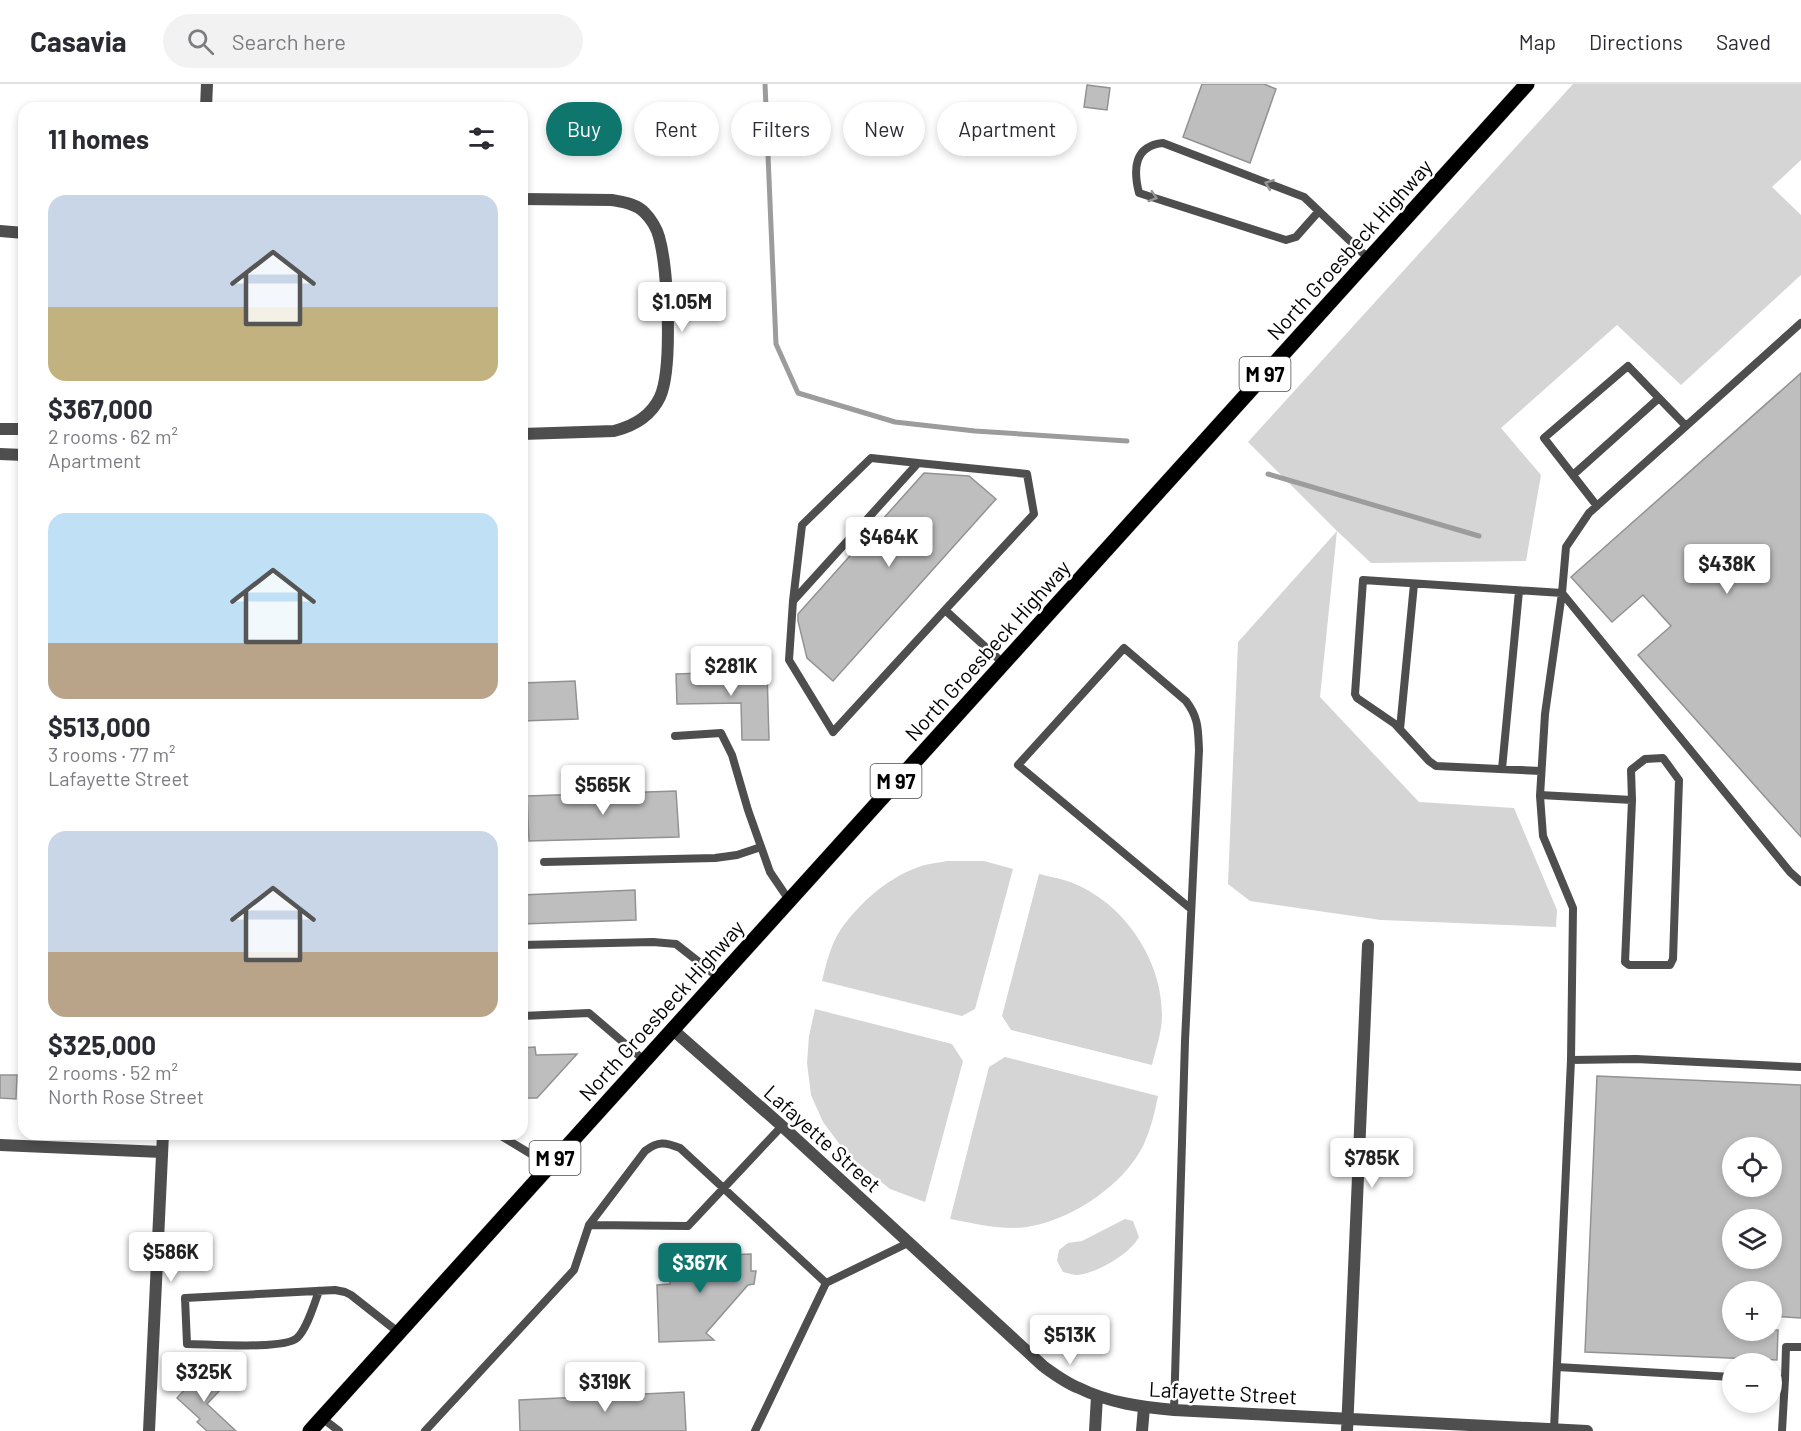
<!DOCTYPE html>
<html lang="en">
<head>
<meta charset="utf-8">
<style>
  body { margin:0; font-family:Barlow,sans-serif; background:#f2f2f3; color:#2b2b33; height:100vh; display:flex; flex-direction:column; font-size:22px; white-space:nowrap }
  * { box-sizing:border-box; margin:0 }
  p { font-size:20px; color:#7c7c81 }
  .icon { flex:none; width:33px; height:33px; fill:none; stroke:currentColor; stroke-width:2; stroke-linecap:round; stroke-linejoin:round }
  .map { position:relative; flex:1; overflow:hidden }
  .details { position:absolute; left:18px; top:18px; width:510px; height:1038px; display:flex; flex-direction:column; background:#fff; border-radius:18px; box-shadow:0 3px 9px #0003 }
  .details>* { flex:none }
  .guide { position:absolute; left:546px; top:18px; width:570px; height:54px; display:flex; gap:12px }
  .buttons { position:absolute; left:1722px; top:1053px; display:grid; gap:12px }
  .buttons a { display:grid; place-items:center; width:60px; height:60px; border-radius:50%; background:#fff; box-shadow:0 3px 9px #0003; font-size:30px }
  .price { position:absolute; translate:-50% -51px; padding:0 14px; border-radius:6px; background:#fff; color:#222; font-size:20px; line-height:39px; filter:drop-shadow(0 2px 3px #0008) }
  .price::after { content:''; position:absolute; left:50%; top:36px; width:18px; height:14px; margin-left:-9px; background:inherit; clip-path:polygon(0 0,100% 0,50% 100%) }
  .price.current { background:#0f766e; color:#fff }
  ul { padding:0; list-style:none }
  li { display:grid; align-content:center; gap:12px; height:318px; padding:0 30px }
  li span { display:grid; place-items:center; height:186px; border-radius:18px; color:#555 }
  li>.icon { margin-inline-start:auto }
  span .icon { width:108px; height:108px; fill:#fffc; stroke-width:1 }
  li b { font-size:26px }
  h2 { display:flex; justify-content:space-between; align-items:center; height:72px; padding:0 30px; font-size:26px }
  .chip { padding:0 21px; border-radius:27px; background:#fff; box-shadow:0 3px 9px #0003; font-size:21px; line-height:54px }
  .chip.current { background:#0f766e; color:#fff }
  header { display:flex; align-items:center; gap:36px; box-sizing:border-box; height:84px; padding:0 30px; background:#fff; border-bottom:2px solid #e1e1e2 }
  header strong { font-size:28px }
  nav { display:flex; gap:33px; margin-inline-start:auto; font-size:21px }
  .search { width:420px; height:54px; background:#f2f2f3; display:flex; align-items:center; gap:15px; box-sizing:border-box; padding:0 21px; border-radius:33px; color:#7c7c81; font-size:22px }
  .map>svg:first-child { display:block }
  .green { fill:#d5d5d5 }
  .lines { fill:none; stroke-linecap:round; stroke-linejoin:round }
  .stream { stroke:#9c9c9c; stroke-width:5 }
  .building { fill:#bebebe; stroke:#929292; stroke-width:1.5; fill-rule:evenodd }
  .primary-casing { stroke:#dbdbdb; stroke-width:16 }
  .lane { stroke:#4e4e4e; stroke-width:8 }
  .street { stroke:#4e4e4e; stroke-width:12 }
  .primary { stroke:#000; stroke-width:15 }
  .oneway { stroke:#959595 }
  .labels { text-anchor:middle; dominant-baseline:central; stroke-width:5; stroke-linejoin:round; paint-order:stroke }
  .shield { fill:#fff; stroke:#4c4c4c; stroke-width:1.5 }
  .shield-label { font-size:20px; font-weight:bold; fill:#000 }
  .street-label { font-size:21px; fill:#000; stroke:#fff }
</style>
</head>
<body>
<header>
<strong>Casavia</strong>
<div class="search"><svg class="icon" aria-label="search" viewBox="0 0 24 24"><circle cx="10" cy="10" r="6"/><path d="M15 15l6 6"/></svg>Search here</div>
<nav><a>Map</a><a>Directions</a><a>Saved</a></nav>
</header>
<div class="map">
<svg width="1801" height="1347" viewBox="0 0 1801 1347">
  <rect width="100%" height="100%" fill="#fff"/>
  <path class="green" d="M1573,0H1801V76L1772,103L1801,131V191L1681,301L1617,241L1501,344L1541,391L1526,477L1371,479L1337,447L1320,613L1419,718L1514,724L1557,826L1556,843L1381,836L1250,817L1228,800L1238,558L1337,447L1248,358Z
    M947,777H984L1013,785L975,925L962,932L822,897C826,880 831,860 841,845C859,820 886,795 916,784C925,780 937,779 947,777Z
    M1039,790C1051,793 1064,795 1075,800C1125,821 1162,876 1162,931C1162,948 1156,964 1152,981L1011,946L1002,932Z
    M815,925L952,960L963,977L925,1118L890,1105L847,1070L823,1038L811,1011L807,979L809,952Z
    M1005,973L1158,1012C1155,1028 1151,1044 1144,1060C1123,1104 1062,1143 1014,1144C992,1144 971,1139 950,1135L989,983Z
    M1125,1135L1133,1137L1139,1153C1130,1170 1097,1189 1078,1191C1073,1191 1068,1189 1063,1188L1057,1177L1059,1166L1068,1159L1082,1157Z"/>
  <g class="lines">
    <path class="stream" d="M765,0L776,260L798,309L895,338L975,347L1127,357
      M1268,390L1479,452"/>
  </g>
  <path class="building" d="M1202,0H1264L1276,5L1250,79L1183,53Z
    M1087,1L1110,4L1107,26L1084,23Z
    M1801,289V753L1638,571L1671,542L1643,511L1612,538L1571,493Z
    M924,389L969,392L996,415L833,597L807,574L798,537V530Z
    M767,587L769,656H742L741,619L677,620L676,590Z
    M575,597L578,635L522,637V599Z
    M676,707L679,753L529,757L527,712Z
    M635,806L636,836L522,840V811Z
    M535,963L536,971L577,970L537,1014H522V964Z
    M0,991H17L16,1015L0,1014Z
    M1597,992L1801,1001V1234L1772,1232V1208H1732V1246H1778L1777,1276L1585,1268ZM1732,1064H1772V1102H1732ZM1732,1136H1772V1174H1732Z
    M751,1170V1187H756L754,1200L748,1201L706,1249L714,1256L659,1258L657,1201L670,1200L669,1173Z
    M203,1286L222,1304L207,1320L236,1347H207L197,1338L200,1335L177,1314Z
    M684,1308L686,1347H520L519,1316Z"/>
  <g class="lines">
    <g class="primary-casing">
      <path id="primary" d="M310,1347L1527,0"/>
    </g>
    <path class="lane" d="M1319,127L1296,153L1286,156L1139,109C1133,85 1134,62 1163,59L1304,113L1324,132L1369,175
      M1801,239L1589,429L1566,463L1562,509L1790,788L1801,798
      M1573,391L1659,314
      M1597,422L1544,354L1628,282L1686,342
      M793,517L802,441L871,374L918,379
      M945,526L833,648L789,576L793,517L918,379L1027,390L1034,430L945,526L1003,579
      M1400,645L1414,500
      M675,652L721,649L732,671L748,726L770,788L789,816
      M1502,685L1519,507
      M1541,687L1436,682L1429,677L1395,640L1357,614L1355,610L1363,496L1562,509L1545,630L1540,712L1543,752L1573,824L1571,976L1554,1345
      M1540,711L1632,716L1631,686L1645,675L1663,674L1679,696L1673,875L1670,881H1629L1625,878L1632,716
      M544,778L715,774L737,771L761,763
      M522,861L653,858L676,860L718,893
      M522,932L589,929L644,976
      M1571,976L1636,975L1801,983
      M498,1050L549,1081
      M589,1141L645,1067C658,1057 665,1058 680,1064L826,1199L910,1158
      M319,1207C314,1220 307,1245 297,1254C283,1266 208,1260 187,1260L185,1214L335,1206L345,1208L351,1211L398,1248
      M1557,1283L1732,1293
      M1772,1295H1785L1782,1347
      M1785,1295L1786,1263H1801
      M1174,1326L1185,957L1199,666C1198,646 1199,634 1186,617L1124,564L1018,681L1191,825
      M322,1334L339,1347
      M425,1347L574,1186L589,1141L688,1142L782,1042
      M755,1347L826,1199"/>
    <path class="street" d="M206,24L207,0
      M522,115L612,116C623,118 637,120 645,129C651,135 657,145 659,153C668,184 673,284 660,313C651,332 634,342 614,347L522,350
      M0,147L24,149
      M0,345H24
      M0,370L24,371
      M672,945L782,1042L1043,1282C1054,1290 1066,1299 1079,1304C1109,1319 1142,1323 1174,1326L1587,1347
      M0,1061L162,1068
      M149,1347L163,1050
      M1095,1347L1097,1312
      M1142,1347L1144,1323
      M1347,1347L1368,861"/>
    <use href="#primary" class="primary"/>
  </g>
  <defs><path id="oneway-chevron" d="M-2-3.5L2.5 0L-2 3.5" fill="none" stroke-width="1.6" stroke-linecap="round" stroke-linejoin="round" transform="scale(1.5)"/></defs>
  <g class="oneway">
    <use href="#oneway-chevron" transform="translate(1269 100) rotate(-159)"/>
    <use href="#oneway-chevron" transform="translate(1153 113) rotate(18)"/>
  </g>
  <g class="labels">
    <g class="shield">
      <rect x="1239.5" y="273" width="51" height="34" rx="4.5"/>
      <rect x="870.5" y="680" width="51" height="34" rx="4.5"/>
      <rect x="529.5" y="1057" width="51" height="34" rx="4.5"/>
    </g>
    <g class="shield-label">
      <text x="1265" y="290">M 97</text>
      <text x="896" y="697">M 97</text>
      <text x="555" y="1074">M 97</text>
    </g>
    <g class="street-label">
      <text transform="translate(1349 165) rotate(-48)">North Groesbeck Highway</text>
      <text transform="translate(987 566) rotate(-48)">North Groesbeck Highway</text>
      <text transform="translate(661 926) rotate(-48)">North Groesbeck Highway</text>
      <text transform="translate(823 1054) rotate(42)">Lafayette Street</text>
      <text transform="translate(1223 1308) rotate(3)">Lafayette Street</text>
    </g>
  </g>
</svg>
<div class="buttons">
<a><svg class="icon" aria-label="locate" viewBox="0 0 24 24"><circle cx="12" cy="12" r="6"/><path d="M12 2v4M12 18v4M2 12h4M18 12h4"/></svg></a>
<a><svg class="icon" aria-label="layers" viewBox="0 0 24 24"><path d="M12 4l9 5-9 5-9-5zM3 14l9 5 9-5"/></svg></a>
<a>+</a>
<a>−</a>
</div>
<b class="price" style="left:682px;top:249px">$1.05M</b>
<b class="price" style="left:889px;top:484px">$464K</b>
<b class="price" style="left:1727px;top:511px">$438K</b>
<b class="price" style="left:731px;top:613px">$281K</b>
<b class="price" style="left:603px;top:732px">$565K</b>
<b class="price" style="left:1372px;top:1105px">$785K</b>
<b class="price" style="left:171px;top:1199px">$586K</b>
<b class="price current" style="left:700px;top:1210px">$367K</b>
<b class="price" style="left:1070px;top:1282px">$513K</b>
<b class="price" style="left:204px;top:1319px">$325K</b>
<b class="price" style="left:605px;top:1329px">$319K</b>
<div class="guide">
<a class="chip current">Buy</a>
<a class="chip">Rent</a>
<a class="chip">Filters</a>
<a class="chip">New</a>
<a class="chip">Apartment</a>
</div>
<section class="details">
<h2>11 homes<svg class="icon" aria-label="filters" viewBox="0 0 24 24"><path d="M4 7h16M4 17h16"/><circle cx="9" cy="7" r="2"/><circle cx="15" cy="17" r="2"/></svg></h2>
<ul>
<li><span style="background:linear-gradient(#c9d6e8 60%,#c2b280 0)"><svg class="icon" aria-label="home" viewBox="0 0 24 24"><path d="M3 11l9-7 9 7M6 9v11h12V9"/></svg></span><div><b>$367,000</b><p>2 rooms · 62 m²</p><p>Apartment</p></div></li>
<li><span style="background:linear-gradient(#bfe0f5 70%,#b9a48a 0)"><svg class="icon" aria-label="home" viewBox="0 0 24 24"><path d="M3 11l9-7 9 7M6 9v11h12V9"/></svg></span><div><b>$513,000</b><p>3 rooms · 77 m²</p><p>Lafayette Street</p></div></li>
<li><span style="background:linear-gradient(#c9d6e8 65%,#b9a48a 0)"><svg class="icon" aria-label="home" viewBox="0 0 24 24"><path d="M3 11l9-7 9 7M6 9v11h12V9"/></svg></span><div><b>$325,000</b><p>2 rooms · 52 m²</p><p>North Rose Street</p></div></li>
</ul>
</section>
</div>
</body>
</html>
